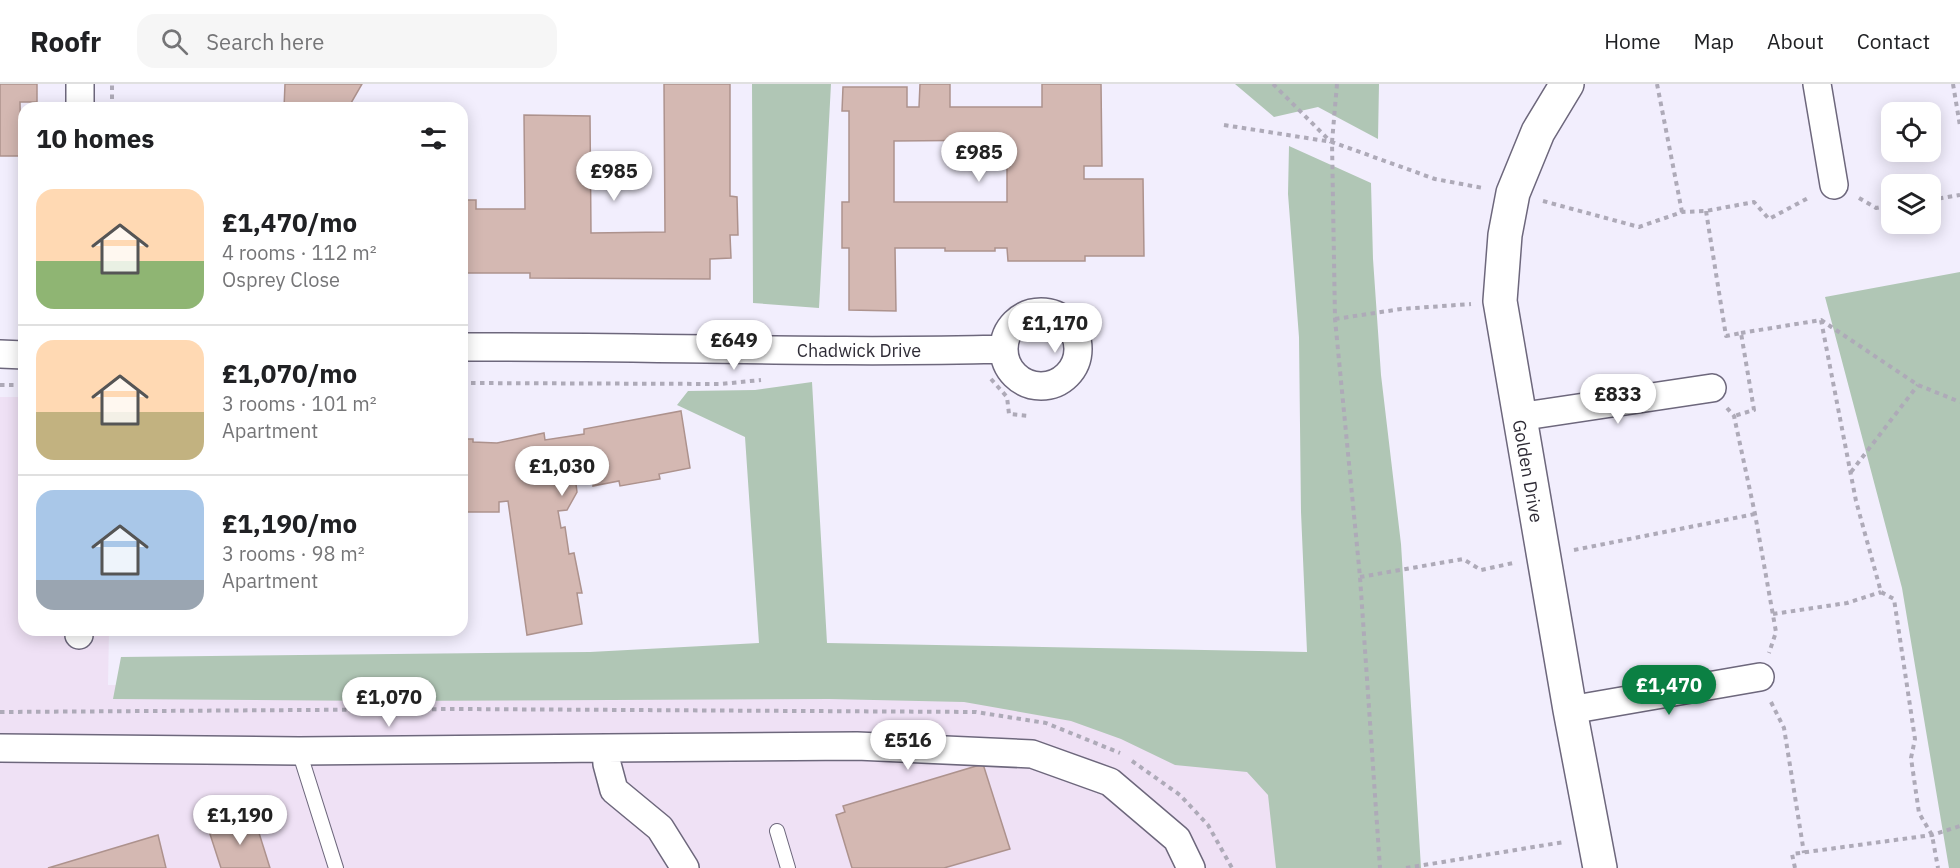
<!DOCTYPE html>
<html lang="en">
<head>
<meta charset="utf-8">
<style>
  body { margin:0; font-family:"IBM Plex Sans",sans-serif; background:#f6f6f6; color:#202124; height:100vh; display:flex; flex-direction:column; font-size:22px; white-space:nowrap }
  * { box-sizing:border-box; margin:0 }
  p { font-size:20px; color:#757577 }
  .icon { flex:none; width:33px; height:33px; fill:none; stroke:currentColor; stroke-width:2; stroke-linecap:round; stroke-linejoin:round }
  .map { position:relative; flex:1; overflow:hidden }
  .panel { position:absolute; left:18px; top:18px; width:450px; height:534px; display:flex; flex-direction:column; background:#fff; border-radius:18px; box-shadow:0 3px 15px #0003 }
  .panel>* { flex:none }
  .fabs { position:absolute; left:1881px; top:18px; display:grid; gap:12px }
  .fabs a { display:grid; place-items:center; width:60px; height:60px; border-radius:12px; background:#fff; box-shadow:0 3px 15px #0003; font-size:30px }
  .price { position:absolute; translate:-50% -51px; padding:0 14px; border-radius:21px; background:#fff; color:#222; font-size:20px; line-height:39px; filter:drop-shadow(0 2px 3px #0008) }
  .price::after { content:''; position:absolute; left:50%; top:36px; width:18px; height:14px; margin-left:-9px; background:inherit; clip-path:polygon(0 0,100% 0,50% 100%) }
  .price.selected { background:#0b8043; color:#fff }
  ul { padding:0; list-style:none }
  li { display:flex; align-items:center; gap:18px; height:150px; padding:0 18px }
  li+li { border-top:2px solid #e0e0e0 }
  li span { display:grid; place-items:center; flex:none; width:168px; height:120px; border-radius:18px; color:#555 }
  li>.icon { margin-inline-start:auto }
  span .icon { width:72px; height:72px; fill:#fffc; stroke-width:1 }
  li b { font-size:26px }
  h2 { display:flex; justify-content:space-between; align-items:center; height:72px; padding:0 18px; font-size:26px }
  header { display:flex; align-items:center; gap:36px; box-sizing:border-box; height:84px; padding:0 30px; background:#fff; border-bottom:2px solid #e0e0e0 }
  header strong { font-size:28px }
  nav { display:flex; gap:33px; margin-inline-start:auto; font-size:21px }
  .search { width:420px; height:54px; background:#f6f6f6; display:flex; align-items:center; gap:15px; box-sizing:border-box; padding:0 21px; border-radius:18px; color:#757577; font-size:22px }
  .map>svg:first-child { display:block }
  .medical { fill:#efe1f5 }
  .green { fill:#b0c6b5 }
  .building { fill:#d4b8b2; stroke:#ad928d; stroke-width:1.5; fill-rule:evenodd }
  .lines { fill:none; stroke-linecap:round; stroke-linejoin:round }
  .lane-casing { stroke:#6d677c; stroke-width:16 }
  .street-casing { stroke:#6d677c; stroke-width:30 }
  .secondary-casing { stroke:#6d677c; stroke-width:36 }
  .path { stroke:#aeaab8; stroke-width:4; stroke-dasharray:4.5 4.5; stroke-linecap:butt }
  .lane { stroke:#fff; stroke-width:14 }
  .street { stroke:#fff; stroke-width:27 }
  .secondary { stroke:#fff; stroke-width:33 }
  .labels { text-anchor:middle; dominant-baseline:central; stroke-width:4.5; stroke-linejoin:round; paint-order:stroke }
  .street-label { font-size:18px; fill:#2e2b35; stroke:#fff }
</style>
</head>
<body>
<header>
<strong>Roofr</strong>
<div class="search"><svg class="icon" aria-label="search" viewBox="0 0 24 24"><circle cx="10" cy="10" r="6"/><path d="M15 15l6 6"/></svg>Search here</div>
<nav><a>Home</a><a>Map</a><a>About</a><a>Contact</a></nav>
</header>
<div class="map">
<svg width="1960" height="784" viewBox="0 0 1960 784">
  <rect width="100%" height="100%" fill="#f2eefd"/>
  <path class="medical" d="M0,313H24V546H109L108,601L1096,609L1238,635L1310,784H0Z"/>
  <path class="green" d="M752,0H831L819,224L753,219Z
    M1235,0H1379L1378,55L1318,23L1274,33Z
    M1289,62L1371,99L1373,175L1381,291L1401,460L1421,784H1276L1268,711L1247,688L1175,681L1121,655L1071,637L964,618L829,615L383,617L113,615L121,573L590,568L759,559L745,353L677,321L688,307L755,306L812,298L827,559L1307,568L1301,428L1299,253L1288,110Z
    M1960,188V784H1949L1902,504L1825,213Z"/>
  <path class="building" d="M0,0H37V18H20L21,72H0Z
    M285,0H362L351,19V24H284Z
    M664,0H730V112L737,113L738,151H730L731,174L710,175V195L530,194V189H467V177H462V116H476V125H525L524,31L590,32L591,149L665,148Z
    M920,0H950V23H1042V0H1101L1102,82H1084V95H1143L1144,172H1085V177H1008L1007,164H995V167H945V164H895L896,227L849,226V164H842V118H849V27H842L843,3H907V23H919ZM1007,56V118H894V57Z
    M681,327L690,384L659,390L660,395L620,402L619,397L593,402V398L576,400L577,408L567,426L558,427L561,444L565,443L569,470L574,469L582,509H577L582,540L527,551L508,417L499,418V428H462V355H473V358L497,359L544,349L545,356L584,350V345Z
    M983,680L1010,765L944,784H852L836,731L845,728L843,722Z
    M254,733L270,784H221L209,747Z
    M158,751L166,784H48Z"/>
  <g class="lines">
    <g class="lane-casing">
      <path id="lane" d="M299,667L336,784
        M777,747L788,784"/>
    </g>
    <g class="street-casing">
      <path id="street" d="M80,0V24
        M1817,0L1834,101
        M1004 265a37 37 0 1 1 74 0a37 37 0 1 1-74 0Z
        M462,263C643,262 824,270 1004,265
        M0,270L24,271
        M1518,333L1712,304
        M79,551V546
        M1570,626L1760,593
        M0,664L299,667L606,664L607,680L614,706L660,744L685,784
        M606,664L857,662L1032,670L1110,698L1177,755L1191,784"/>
    </g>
    <g class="secondary-casing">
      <path id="secondary" d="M1567,0L1538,48L1513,109L1505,151L1500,217L1570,626L1600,784"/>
    </g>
    <path class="path" d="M1273,0L1331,58
      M1337,0L1332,58L1335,235L1360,493L1380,784
      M1657,0L1682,128
      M1953,0L1960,42
      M112,24V0
      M1224,41L1332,58L1435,95L1483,104
      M1859,114L1876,124L1892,121
      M1930,116L1960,111
      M1543,117L1639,143L1682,128L1706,127L1754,118L1769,135L1810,113
      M1706,127L1726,252L1741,249L1754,326L1734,332
      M1335,235L1401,225L1471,220
      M1821,236L1856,417L1881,508L1894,515L1915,655L1911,674L1919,729L1932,751L1938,784
      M1741,249L1821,236L1918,301L1960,318
      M991,295L1007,313L1009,330L1030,332
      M462,299L721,300L761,296
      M0,301H16
      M1727,324L1734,332L1755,430L1776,548L1769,569
      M1851,388L1918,301
      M1574,466L1755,430
      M1360,493L1463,475L1481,486L1513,479
      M1773,530L1847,519L1881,508
      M1771,618L1784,644L1804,769
      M0,628L456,625L976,628L1046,639L1120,669
      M1132,677L1180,711L1208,741L1232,784
      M1406,784L1564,758
      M1795,784L1792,770L1932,751L1960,742"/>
    <use href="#lane" class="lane"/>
    <use href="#street" class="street"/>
    <use href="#secondary" class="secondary"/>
  </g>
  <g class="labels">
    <g class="street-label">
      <text x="859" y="266">Chadwick Drive</text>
      <text transform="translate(1528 387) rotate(80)">Golden Drive</text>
    </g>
  </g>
</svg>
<div class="fabs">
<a><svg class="icon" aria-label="locate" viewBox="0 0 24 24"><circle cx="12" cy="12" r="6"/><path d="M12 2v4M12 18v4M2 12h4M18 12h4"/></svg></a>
<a><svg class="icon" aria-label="layers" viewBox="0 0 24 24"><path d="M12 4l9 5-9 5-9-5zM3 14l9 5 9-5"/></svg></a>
</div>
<b class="price" style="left:979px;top:99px">£985</b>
<b class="price" style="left:614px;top:118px">£985</b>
<b class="price" style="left:1055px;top:270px">£1,170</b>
<b class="price" style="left:734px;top:287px">£649</b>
<b class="price" style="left:1618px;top:341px">£833</b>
<b class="price" style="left:562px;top:413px">£1,030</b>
<b class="price selected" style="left:1669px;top:632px">£1,470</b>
<b class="price" style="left:389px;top:644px">£1,070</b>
<b class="price" style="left:908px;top:687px">£516</b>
<b class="price" style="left:240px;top:762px">£1,190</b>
<section class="panel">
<h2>10 homes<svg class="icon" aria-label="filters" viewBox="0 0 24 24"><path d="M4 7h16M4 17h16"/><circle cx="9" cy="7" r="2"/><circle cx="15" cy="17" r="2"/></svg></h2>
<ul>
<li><span style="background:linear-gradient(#ffd9b3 60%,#8fb573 0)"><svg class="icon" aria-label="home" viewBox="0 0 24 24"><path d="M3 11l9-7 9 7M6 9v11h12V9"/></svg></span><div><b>£1,470/mo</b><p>4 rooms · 112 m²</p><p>Osprey Close</p></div></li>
<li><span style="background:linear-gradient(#ffd9b3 60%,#c2b280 0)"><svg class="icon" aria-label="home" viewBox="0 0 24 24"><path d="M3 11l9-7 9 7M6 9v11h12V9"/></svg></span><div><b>£1,070/mo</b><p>3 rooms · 101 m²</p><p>Apartment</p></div></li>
<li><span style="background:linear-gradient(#a9c7e8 75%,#9aa5b1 0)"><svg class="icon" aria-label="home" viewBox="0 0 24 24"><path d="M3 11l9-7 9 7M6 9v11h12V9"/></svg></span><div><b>£1,190/mo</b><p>3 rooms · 98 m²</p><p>Apartment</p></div></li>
</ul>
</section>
</div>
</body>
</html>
